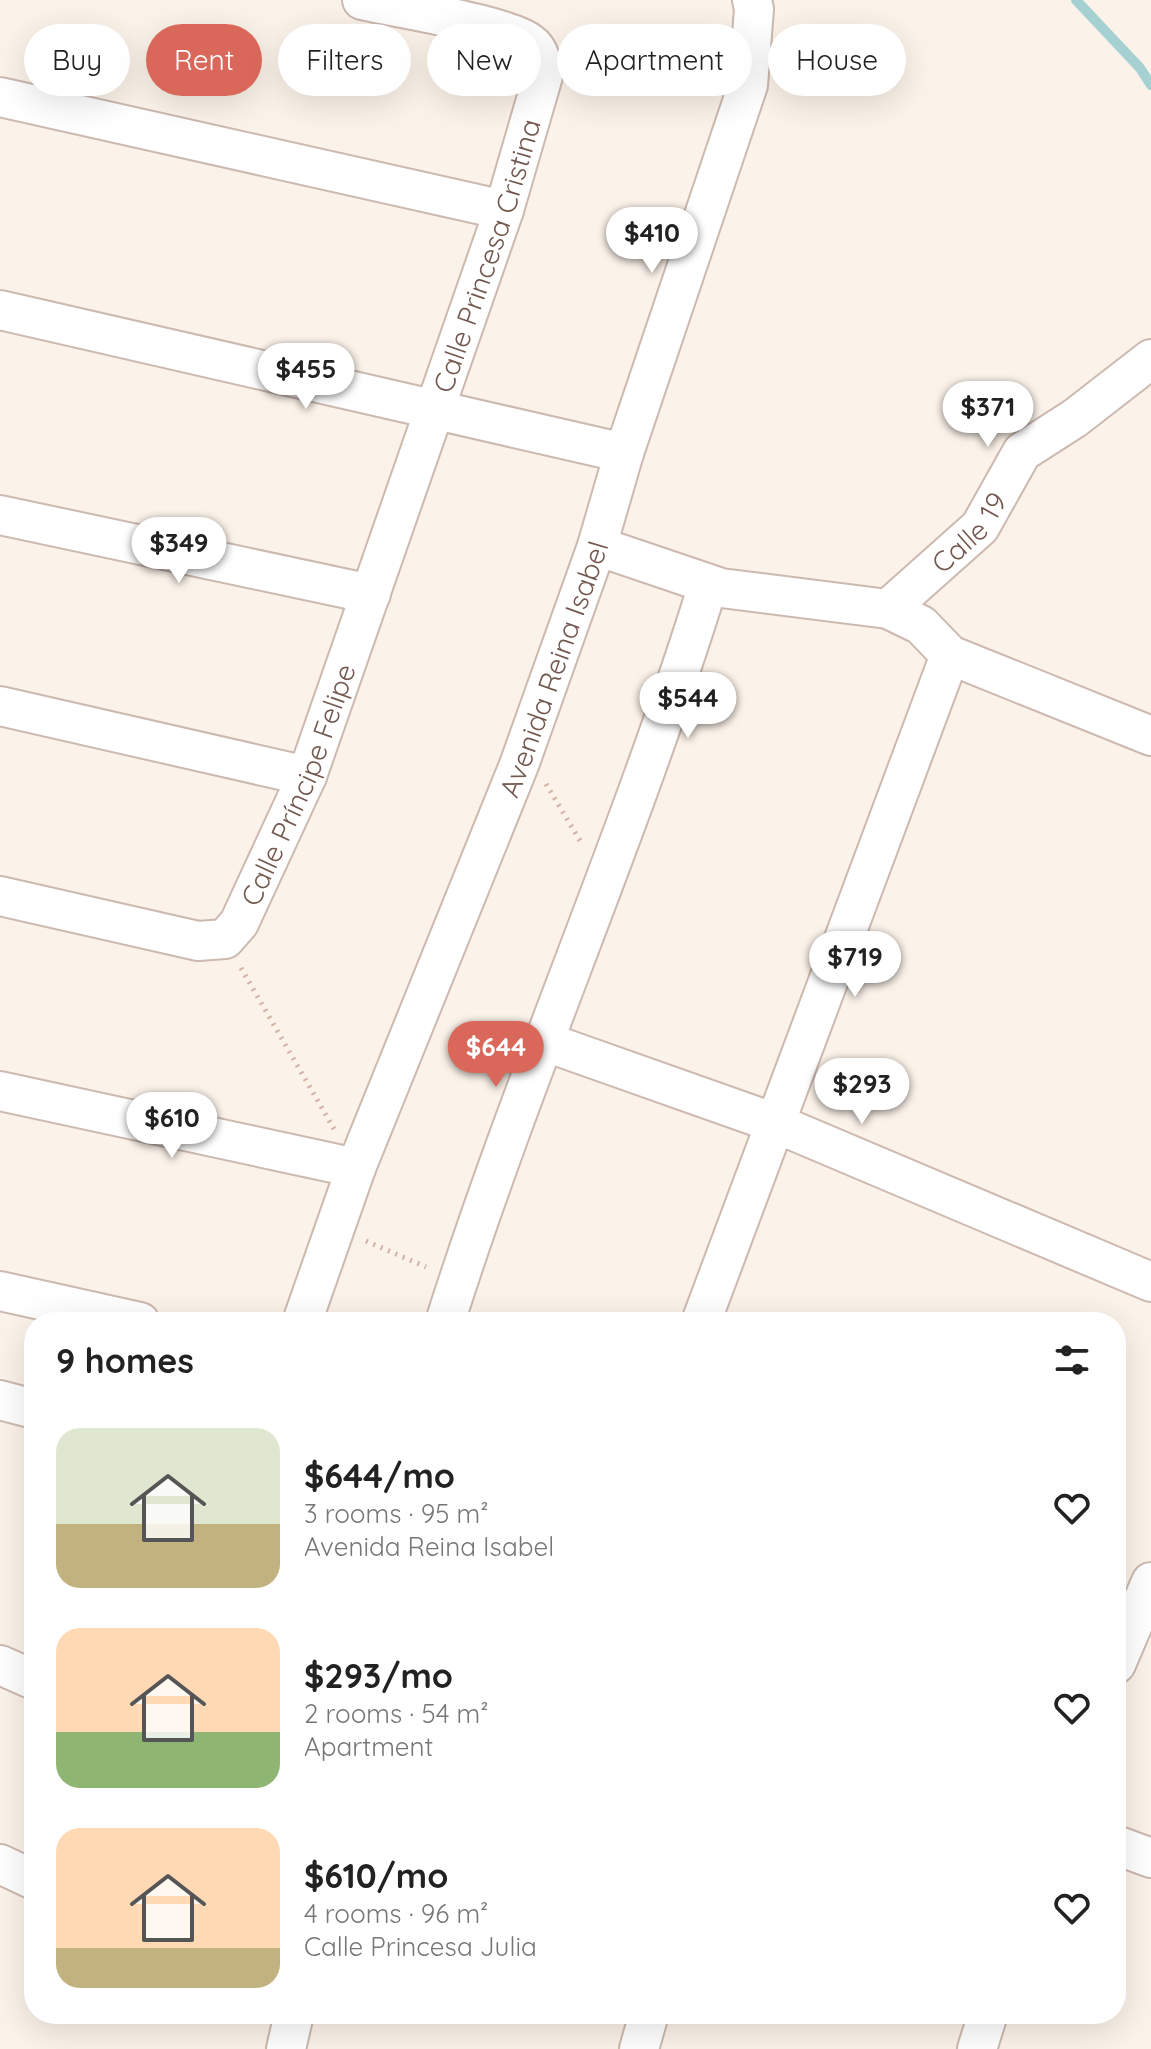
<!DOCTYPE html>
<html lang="en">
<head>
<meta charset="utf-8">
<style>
  body { margin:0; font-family:Quicksand,sans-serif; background:#f6f6f6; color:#222; height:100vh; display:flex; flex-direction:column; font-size:30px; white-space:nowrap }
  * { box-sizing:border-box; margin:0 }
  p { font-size:26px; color:#767676 }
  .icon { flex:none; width:44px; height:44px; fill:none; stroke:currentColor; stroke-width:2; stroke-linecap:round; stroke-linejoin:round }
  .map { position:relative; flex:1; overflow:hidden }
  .side { position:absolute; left:24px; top:1312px; width:1102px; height:712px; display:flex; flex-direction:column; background:#fff; border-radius:32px; box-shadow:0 8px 32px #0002 }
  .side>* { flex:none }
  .guide { position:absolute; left:24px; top:24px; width:1104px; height:72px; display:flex; gap:16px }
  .price { position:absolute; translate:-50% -68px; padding:0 18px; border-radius:28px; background:#fff; color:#222; font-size:26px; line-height:52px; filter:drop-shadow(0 2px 4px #0008) }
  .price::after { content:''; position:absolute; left:50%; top:48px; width:24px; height:18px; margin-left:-12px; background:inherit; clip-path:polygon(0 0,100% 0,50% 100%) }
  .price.on { background:#d9685a; color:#fff }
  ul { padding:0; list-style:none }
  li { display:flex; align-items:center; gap:24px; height:200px; padding:0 32px }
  li span { display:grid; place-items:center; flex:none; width:224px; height:160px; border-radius:24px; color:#555 }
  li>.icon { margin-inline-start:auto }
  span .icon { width:96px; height:96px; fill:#fffc; stroke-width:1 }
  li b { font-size:34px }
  h2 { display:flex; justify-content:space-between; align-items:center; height:96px; padding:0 32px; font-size:34px }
  .chip { padding:0 28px; border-radius:36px; background:#fff; box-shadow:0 8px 32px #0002; font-size:28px; line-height:72px }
  .chip.on { background:#d9685a; color:#fff }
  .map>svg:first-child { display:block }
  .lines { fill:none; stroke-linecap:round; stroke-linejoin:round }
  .stream { stroke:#a6d1d3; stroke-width:10 }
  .street-casing { stroke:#ccb9b0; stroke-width:42 }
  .path { stroke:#d2b2a6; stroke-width:5; stroke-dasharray:2 6; stroke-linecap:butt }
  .street { stroke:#fff; stroke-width:38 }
  .labels { text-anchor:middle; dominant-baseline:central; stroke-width:7; stroke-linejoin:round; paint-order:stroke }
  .street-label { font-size:28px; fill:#73584f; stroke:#fdf6ef }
</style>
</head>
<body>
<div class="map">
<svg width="1151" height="2049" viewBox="0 0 1151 2049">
  <rect width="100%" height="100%" fill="#fbf2e9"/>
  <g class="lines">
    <path class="stream" d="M1076,0L1140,68L1151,85"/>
    <g class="street-casing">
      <g id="street">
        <path d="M0,97L504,210"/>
        <path d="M0,310L624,453"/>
        <path d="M0,515L371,594"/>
        <path d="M597,546L721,588L888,609L921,625L950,655L1151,736"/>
        <path id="s1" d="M888,609L980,527L1022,452L1075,418L1151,359"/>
        <path d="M0,706L307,776"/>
        <path id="s2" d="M0,896L198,941L225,939L239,923L307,776L504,210L543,76C541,64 541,51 530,43C508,25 396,8 362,0"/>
        <path d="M546,1042L775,1123L1151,1282"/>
        <path d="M0,1091L356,1168"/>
        <path d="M0,1291L140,1322"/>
        <path id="s3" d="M302,1322L356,1168L519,765L597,546L624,453L748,85L754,9L752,0"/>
        <path d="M445,1322C524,1073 631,834 708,585"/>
        <path d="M701,1322L950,655"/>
        <path d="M0,1400L34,1409"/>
        <path d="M1116,1664L1151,1582"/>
        <path d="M0,1665L34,1680"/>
        <path d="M1116,1845L1151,1858"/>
        <path d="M0,1864L34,1880"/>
        <path d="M286,2049L294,2014"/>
        <path d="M639,2049L649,2014"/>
        <path d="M977,2049L988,2014"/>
      </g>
    </g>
    <path class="path" d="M546,784L582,844
      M241,968L334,1129
      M366,1241L426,1267"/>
    <use href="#street" class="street"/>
  </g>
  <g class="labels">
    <g class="street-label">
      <text stroke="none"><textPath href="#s2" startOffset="964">Calle Princesa Cristina</textPath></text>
      <text stroke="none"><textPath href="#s1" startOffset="112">Calle 19</textPath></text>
      <text stroke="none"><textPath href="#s3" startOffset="700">Avenida Reina Isabel</textPath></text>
      <text stroke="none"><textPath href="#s2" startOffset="402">Calle Príncipe Felipe</textPath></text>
    </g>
  </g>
</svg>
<b class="price" style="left:652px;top:275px">$410</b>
<b class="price" style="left:306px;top:411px">$455</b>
<b class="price" style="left:988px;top:449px">$371</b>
<b class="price" style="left:179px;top:585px">$349</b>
<b class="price" style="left:688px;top:740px">$544</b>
<b class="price" style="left:855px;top:999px">$719</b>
<b class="price on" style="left:496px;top:1089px">$644</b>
<b class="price" style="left:862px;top:1126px">$293</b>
<b class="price" style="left:172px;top:1160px">$610</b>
<div class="guide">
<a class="chip">Buy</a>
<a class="chip on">Rent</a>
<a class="chip">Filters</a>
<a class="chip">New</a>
<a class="chip">Apartment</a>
<a class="chip">House</a>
</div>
<section class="side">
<h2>9 homes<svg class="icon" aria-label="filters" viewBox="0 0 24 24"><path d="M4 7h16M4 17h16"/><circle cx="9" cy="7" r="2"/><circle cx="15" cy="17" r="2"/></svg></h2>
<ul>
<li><span style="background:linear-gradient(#dfe7d0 60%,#c2b280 0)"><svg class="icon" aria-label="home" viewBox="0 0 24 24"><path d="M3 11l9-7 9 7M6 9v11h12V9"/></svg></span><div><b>$644/mo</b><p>3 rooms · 95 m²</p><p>Avenida Reina Isabel</p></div><svg class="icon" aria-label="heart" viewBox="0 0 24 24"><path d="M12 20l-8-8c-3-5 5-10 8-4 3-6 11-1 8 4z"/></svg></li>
<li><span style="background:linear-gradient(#ffd9b3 65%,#8fb573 0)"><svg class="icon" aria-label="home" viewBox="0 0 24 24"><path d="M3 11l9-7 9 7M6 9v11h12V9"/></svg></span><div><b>$293/mo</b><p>2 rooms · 54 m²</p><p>Apartment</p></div><svg class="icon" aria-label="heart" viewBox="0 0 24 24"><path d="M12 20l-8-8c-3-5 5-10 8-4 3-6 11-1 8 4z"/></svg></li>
<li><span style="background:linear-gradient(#ffd9b3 75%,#c2b280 0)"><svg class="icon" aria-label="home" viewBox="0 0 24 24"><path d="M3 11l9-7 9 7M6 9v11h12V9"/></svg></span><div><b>$610/mo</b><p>4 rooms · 96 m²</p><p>Calle Princesa Julia</p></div><svg class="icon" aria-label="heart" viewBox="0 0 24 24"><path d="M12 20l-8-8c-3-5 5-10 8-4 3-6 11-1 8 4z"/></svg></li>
</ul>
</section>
</div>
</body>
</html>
